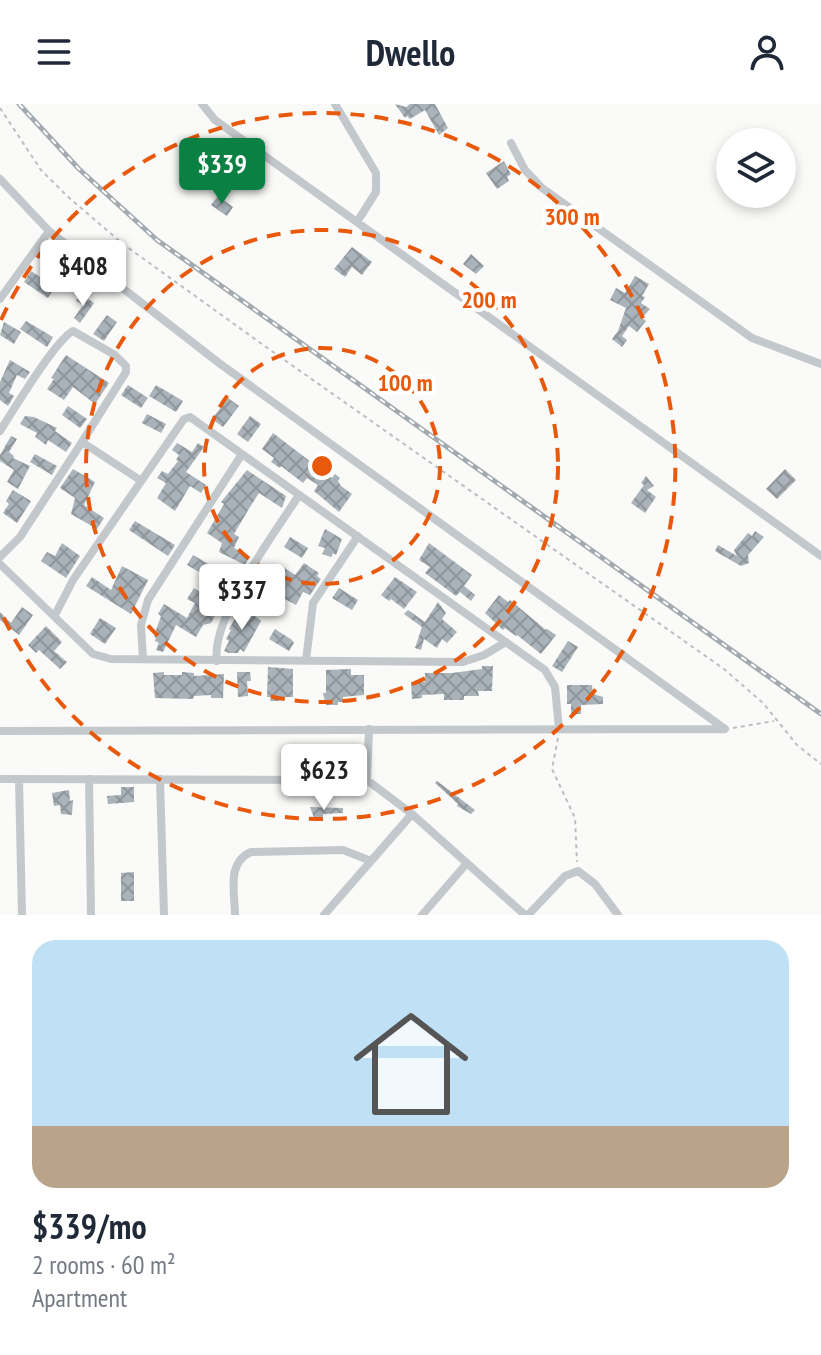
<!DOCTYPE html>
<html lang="en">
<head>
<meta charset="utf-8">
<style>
  body { margin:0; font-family:"PT Sans Narrow",sans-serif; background:#f2f2f3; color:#1f2937; height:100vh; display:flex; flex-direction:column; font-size:30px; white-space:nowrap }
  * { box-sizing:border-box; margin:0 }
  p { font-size:26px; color:#747a83 }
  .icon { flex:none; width:44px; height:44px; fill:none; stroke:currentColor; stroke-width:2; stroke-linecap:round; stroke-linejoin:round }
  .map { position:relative; height:811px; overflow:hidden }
  .drawer { display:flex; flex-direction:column; background:#fff; flex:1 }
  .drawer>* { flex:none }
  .controls { position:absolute; left:716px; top:24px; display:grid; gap:16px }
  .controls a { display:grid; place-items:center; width:80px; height:80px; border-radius:50%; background:#fff; box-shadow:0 4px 12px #0003; font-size:40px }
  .price { position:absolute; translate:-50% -68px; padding:0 18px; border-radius:8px; background:#fff; color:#222; font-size:26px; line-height:52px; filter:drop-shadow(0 2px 4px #0008) }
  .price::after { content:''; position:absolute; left:50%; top:48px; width:24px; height:18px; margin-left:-12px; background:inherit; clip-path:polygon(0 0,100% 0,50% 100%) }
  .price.active { background:#0b8043; color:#fff }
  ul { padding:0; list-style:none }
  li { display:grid; align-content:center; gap:16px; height:424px; padding:0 32px }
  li+li { border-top:2px solid #e0e1e3 }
  li span { display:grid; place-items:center; height:248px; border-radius:24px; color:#555 }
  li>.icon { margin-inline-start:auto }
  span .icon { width:144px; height:144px; fill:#fffc; stroke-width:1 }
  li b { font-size:34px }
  header { display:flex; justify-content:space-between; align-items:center; height:104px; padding:0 32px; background:#fff; font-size:36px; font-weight:800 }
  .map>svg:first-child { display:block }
  .building { fill:url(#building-cross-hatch) }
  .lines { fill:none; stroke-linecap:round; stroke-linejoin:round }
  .path { stroke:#bbbfc2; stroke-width:2; stroke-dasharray:4 4; stroke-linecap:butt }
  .street { stroke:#c3c8cc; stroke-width:8 }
  .rail-casing { stroke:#a2aab0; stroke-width:5 }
  .rail { stroke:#fff; stroke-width:2; stroke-dasharray:6; stroke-linecap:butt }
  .ring { fill:none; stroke:#e8590c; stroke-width:4; stroke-dasharray:14 10 }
  .centre { fill:#e8590c; stroke:#fff; stroke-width:4 }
  .ring-label { font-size:24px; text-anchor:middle; font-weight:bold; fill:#e8590c; stroke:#fff; stroke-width:8; stroke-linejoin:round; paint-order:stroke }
</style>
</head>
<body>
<header><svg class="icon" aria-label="menu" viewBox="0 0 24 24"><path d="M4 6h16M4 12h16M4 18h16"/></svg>Dwello<svg class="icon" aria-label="person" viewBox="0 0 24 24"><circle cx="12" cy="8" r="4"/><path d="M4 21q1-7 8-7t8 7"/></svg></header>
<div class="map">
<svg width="821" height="811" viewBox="0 0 821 811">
  <defs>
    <pattern id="building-cross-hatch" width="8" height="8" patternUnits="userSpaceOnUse" patternTransform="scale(2)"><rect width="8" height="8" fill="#aab3b9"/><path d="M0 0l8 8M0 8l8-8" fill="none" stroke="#8e969c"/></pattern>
  </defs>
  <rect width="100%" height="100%" fill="#fafaf8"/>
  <path class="building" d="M395,0L406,3L410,0H435L448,24L439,31L425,6L410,15L407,12L405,14Z
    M208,41L225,57L224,60L226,62L211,80L191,62Z
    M504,57L511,70L507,73L509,77L497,85L486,69Z
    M218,92L233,103L227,112L211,101Z
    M352,143L372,158L362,171L352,163L345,173L334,165Z
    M471,150L484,162L476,170L463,160Z
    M31,167L55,183L48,194L24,178Z
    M635,172L649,180L642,192L645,193L641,199L650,205L642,214L646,217L637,228L629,222L622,232L627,236L622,243L612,235L618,227L626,204L610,196L616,184L625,189Z
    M81,190L94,199L80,219L74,214L83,201L76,197Z
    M107,211L117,218L104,237L93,230Z
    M26,217L53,233L47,243L20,225Z
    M4,218L21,228L14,240L0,231Z
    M66,251L109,279L95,300L73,283L64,296L47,285L54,275L51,274Z
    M10,256L30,268L25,275L17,271L9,289L14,292L8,302L0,296V278Z
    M128,281L148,294L141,304L121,291Z
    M156,281L183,297L176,308L149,292Z
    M228,294L239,302L223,323L212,315Z
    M68,302L87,315L80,324L62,311Z
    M147,310L166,320L161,329L142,319Z
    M25,312L34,313L57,324L55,327L72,339L66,348L48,336L46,341L35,333L37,329L20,320Z
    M250,312L261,320L248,338L237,330Z
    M273,329L332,374L335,370L340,374L338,377L341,382L352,390L339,408L314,387L318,381L307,374L303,379L281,362L280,364L271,358L274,354L262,345Z
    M11,332L17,335L9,348L14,352L13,354L30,362L18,385L7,378L14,366L0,357V351Z
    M177,339L192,348L198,339L204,343L186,368L206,381L201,389L190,382L175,407L157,394L166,379L157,374L162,367L168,370L178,357L176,356L179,351L172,346Z
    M35,350L57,362L52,371L30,358Z
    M73,365L95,378L84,401L104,414L97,425L71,410L75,394L60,384Z
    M785,365L796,376L777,395L766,385Z
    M247,366L286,392L282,404L259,389L250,403L234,430L239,433L234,444L249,453L245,461L219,448L222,439L207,429L224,400L221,398Z
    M646,372L654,382L647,386L656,393L645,409L631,399L644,381L641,379Z
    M13,386L31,397L17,419L3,409L9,400L6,397Z
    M135,417L175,441L168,452L129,426Z
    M325,425L342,435L336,451L333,449L331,453L322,450L325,444L318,442Z
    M755,427L764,433L748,451L749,459L741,462L715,447L718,441L737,452L734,446L748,429L752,432Z
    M290,433L308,444L302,454L284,443Z
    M62,439L80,452L66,474L41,457L47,448L55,452Z
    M429,439L472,471L464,482L475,491L471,497L460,488L456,492L425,469L430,463L419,456Z
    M193,451L212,462L206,472L187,461Z
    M304,459L319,469L317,472L321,475L310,491L303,488L296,501L257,480L265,467L276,474L283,463L295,471Z
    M122,462L148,476L131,510L86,482L92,473L111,486Z
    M395,473L417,488L404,505L391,495L389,497L381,491Z
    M194,484L211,495L208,499L218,506L211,519L203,521L196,533L176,521L163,548L156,546L159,539L155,537L156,534L154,532L161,512L158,510L164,500L187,514L195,499L187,495Z
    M339,484L358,496L352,506L332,494Z
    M499,491L508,498L510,496L546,526L547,525L556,531L541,550L517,531L516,532L505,524L503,526L485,509Z
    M438,498L446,509L442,515L457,528L447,539L442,535L437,544L424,535L421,546L415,544L422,523L404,510L408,506L425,518Z
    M22,503L33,511L19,531L0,516V508L11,519Z
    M242,503L261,517L244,548L240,545L238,549H229L224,547L229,537L226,535L231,526L229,525Z
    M100,514L116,524L105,540L90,530Z
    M46,522L62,538L54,547L67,558L60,565L39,546L36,549L28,541Z
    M275,525L292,536L294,539L289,547L269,535Z
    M568,537L578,543L562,568L552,562Z
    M482,562H493L492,587H478L479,592H464V596H444V590L422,591V594L412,595L411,578H425V569H452L482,565Z
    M268,563L293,565V593H280L279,597H270L271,593H267Z
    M351,565V571H364V591L343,593V598H338V601H326L323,589H326V566Z
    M164,568V571H182V568L194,569V572L224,570L223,594H211V591L194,592L193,595L155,594L153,569Z
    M237,568H250L251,577H247L248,592L238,593Z
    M567,581H592L593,590L603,593V600L581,601V610H571V600H567Z
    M437,677L475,706L471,710L457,702L458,700L435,679Z
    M121,683H134V698L108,700L107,692L121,691Z
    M69,686L70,697L73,696L72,711L61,710L60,701L54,702L52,689Z
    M310,703L343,704V709L323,710V717H315Z
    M134,768V797H121V769Z"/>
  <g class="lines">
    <path class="path" d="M0,4L41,66L67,92L123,140L266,243L724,565L763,599L797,641L821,660
      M733,624L774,617
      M558,634L552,665L575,714L577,758"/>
    <path class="street" d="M202,0L215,16L821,452
      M335,0L376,69V88L357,118
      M511,39L525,66L542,84L752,234L821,260
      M0,75L49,127L219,259L725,625
      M0,195L49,127
      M0,327C13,307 55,236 73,227L115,251L126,262V268L82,338
      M0,453L20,433L82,338L140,376
      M0,460L93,550L111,555L463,558L484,551L506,538
      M55,511L73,476L184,315L190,313L545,566L555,583L559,625
      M143,555L141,521L148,496L242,350
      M306,556L313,499L358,432
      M217,557C210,515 275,429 299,391
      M0,627L724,625
      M0,675L367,676L412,710L525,811
      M19,675L22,811
      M89,675L91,811
      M160,675L164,811
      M367,676L369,625
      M235,811C235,789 226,759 251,748L343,746L371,757
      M324,811L412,710
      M422,811L467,759
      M528,811L565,772L578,767L595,780L618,811"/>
    <g class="rail-casing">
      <path id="rail" d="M19,0L79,65L157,136L821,610"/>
    </g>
    <use href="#rail" class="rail"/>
  </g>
  <g class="ring">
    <circle cx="322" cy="362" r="118"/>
    <circle cx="322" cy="362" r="236"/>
    <path d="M1 216A353 353 0 1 1 1 508"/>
  </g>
  <circle cx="322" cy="362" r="12" class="centre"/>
  <g class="ring-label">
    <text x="572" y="121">300 m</text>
    <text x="489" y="204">200 m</text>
    <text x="405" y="287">100 m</text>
  </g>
</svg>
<div class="controls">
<a><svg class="icon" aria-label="layers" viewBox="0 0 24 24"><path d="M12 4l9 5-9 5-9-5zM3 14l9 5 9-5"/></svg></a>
</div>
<b class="price active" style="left:222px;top:102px">$339</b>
<b class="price" style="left:83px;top:204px">$408</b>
<b class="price" style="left:242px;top:528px">$337</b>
<b class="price" style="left:324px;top:708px">$623</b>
</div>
<section class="drawer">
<ul>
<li><span style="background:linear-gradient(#bfe0f5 75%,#b9a48a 0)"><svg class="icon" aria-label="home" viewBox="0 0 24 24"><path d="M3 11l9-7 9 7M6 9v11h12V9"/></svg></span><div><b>$339/mo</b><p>2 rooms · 60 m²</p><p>Apartment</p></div></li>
</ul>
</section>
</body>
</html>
